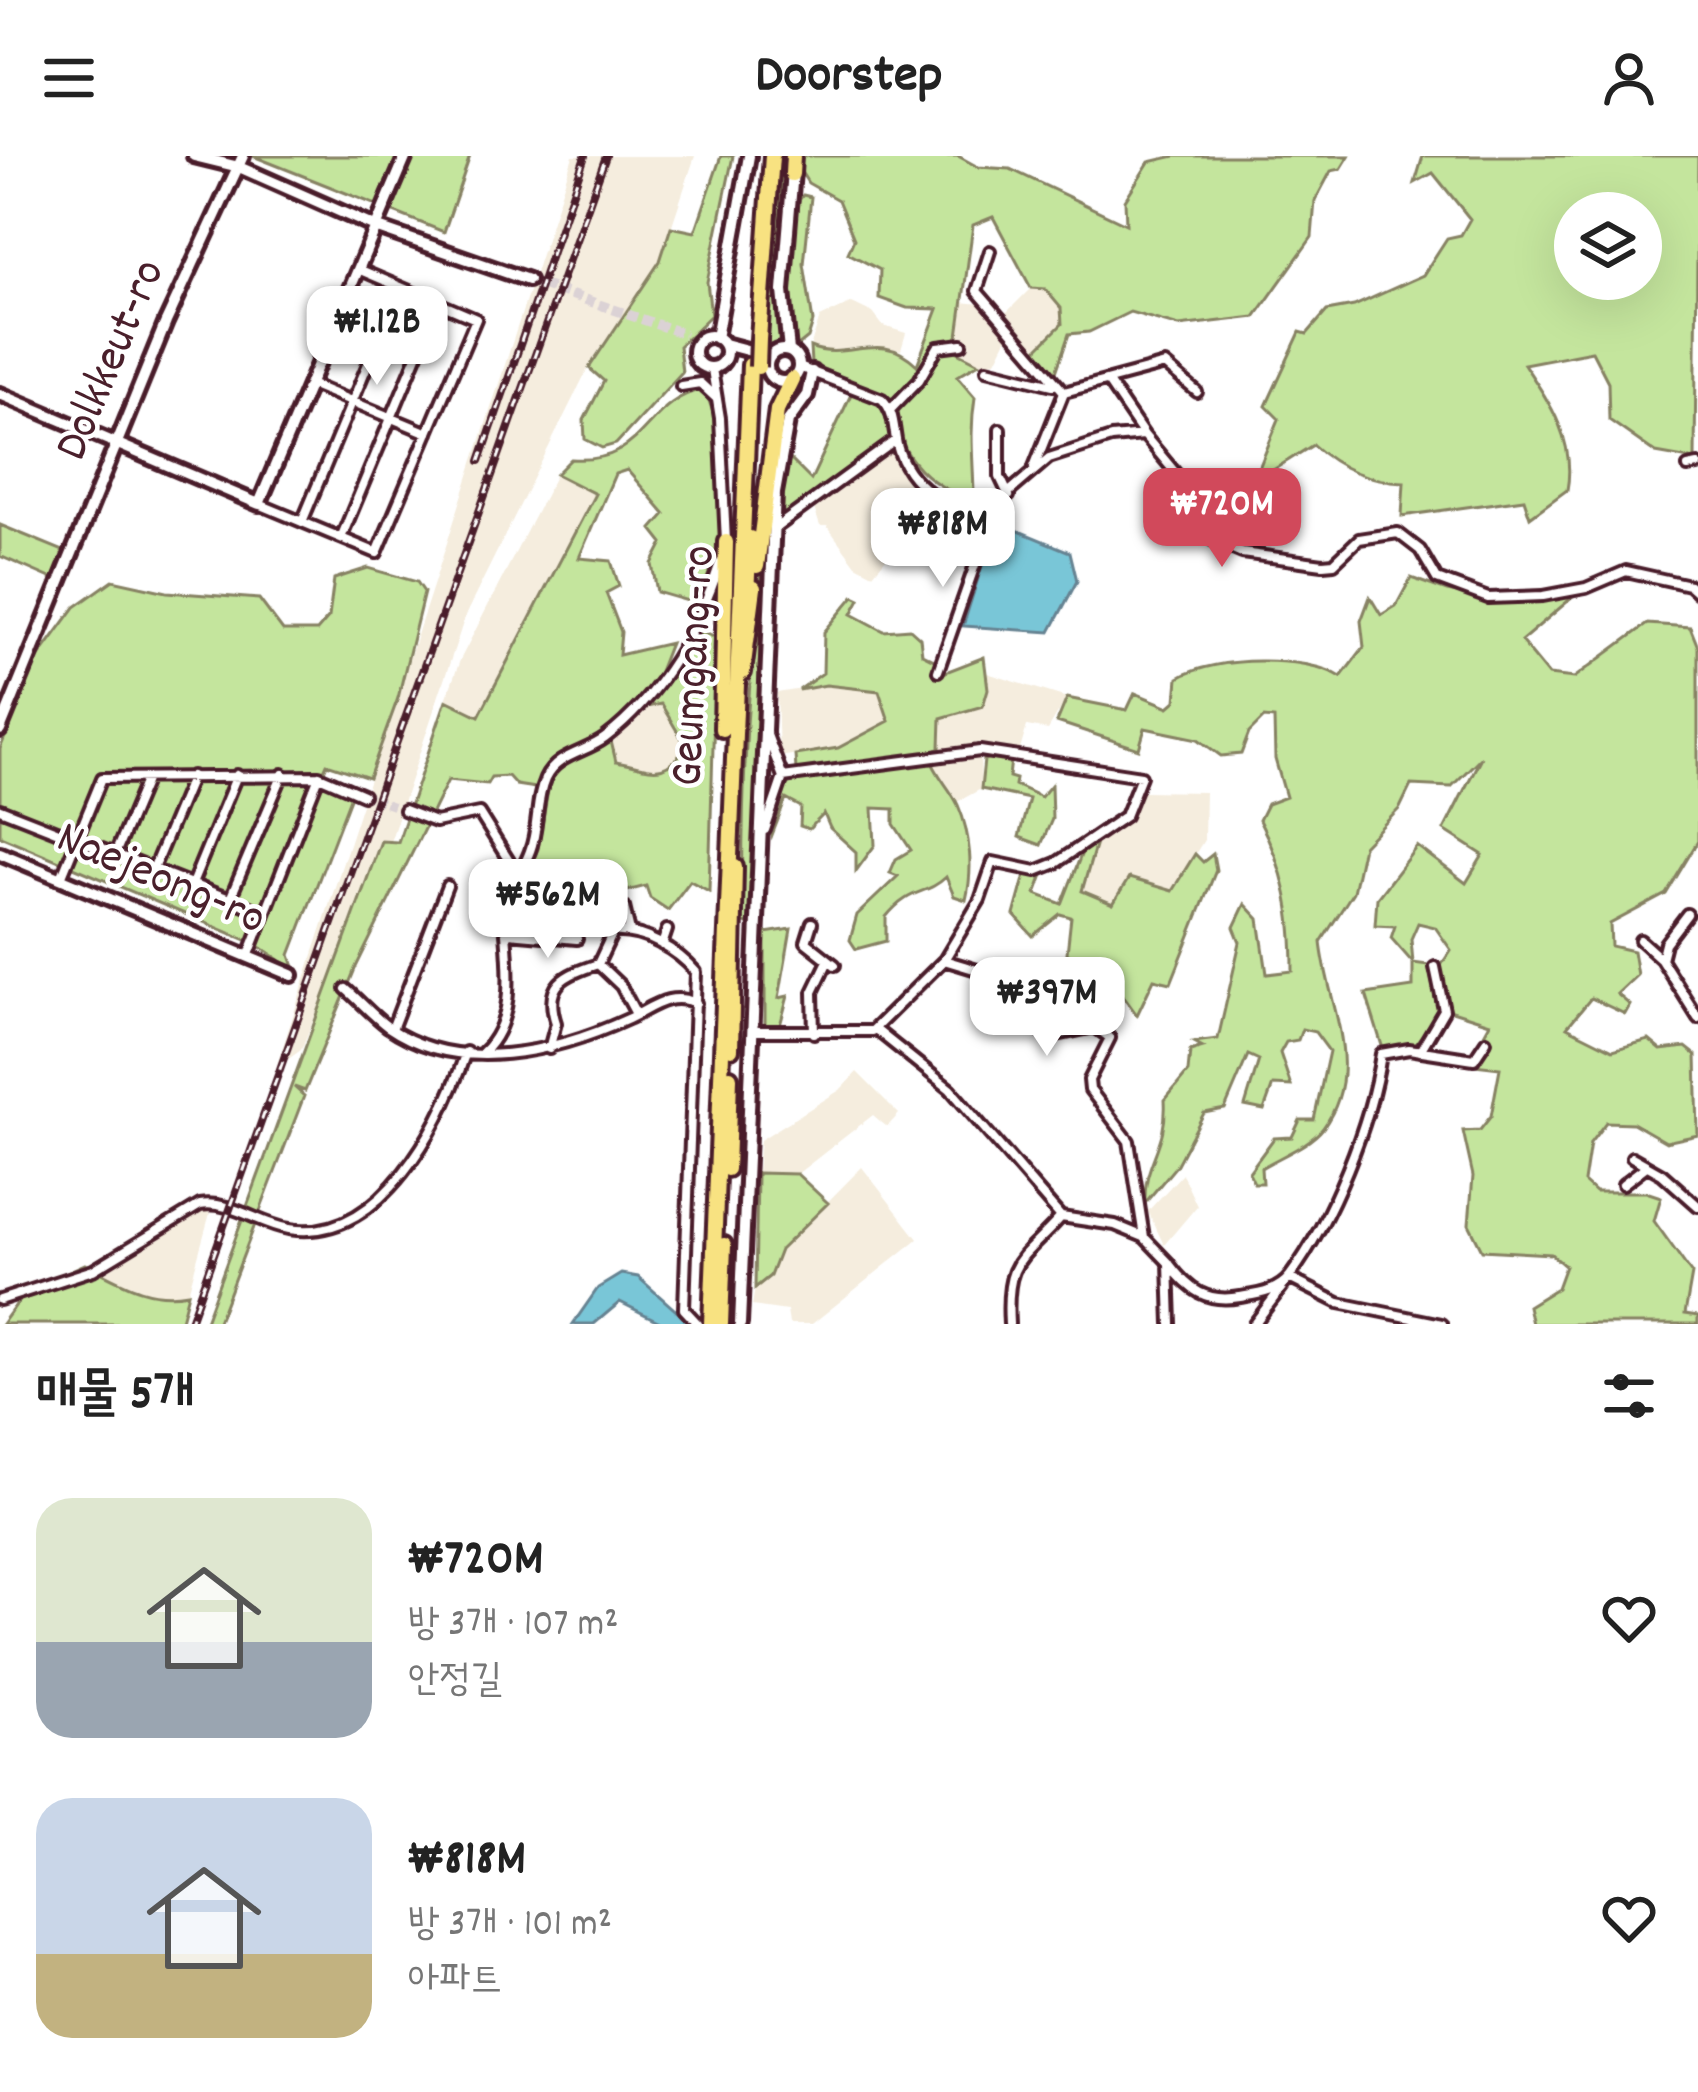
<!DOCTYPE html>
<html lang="ko">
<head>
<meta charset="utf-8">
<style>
  body { margin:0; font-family:Dekko,"Poor Story",sans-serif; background:#f6f6f6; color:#222; height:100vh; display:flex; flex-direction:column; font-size:45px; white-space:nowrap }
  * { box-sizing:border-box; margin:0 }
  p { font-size:39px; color:#767676 }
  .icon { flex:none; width:66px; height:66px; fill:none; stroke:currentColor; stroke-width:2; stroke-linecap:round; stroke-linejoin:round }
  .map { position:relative; height:1168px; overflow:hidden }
  .panel { display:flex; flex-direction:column; background:#fff; flex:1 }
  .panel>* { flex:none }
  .fabs { position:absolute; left:1554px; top:36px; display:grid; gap:24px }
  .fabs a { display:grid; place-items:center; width:108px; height:108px; border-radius:50%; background:#fff; box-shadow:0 12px 48px #0002; font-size:60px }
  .price { position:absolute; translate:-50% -102px; padding:0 27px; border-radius:24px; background:#fff; color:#222; font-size:39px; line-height:78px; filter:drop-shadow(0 3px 6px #0008) }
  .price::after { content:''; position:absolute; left:50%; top:72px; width:36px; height:27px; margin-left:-18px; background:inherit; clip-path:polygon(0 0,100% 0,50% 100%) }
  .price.selected { background:#d1495b; color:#fff }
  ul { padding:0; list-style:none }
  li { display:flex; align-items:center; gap:36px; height:300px; padding:0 36px }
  li span { display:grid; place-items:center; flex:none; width:336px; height:240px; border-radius:36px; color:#555 }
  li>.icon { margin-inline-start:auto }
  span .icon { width:144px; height:144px; fill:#fffc; stroke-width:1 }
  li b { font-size:51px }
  h2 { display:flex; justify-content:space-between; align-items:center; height:144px; padding:0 36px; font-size:51px }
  header { display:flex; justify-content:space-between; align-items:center; height:156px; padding:0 36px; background:#fff; font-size:54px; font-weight:700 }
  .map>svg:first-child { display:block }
  .built { fill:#f5edde }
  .green { fill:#c4e59d; stroke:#878264; stroke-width:3; fill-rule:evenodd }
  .water { fill:#79c6d7; stroke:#668392; stroke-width:3 }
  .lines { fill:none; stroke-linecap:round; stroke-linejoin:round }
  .minor-tunnel { stroke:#dbd2d5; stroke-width:8; stroke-dasharray:8 4; stroke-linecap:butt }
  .tertiary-tunnel { stroke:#dbd2d5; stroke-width:10; stroke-dasharray:10 5; stroke-linecap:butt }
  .minor-casing { stroke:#4a1f2b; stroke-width:16 }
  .tertiary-casing { stroke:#4a1f2b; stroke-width:20 }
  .trunk-casing { stroke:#4a1f2b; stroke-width:22 }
  .minor { stroke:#fff; stroke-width:8 }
  .tertiary { stroke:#fff; stroke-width:10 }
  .trunk { stroke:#f8e281; stroke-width:14 }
  .rail-casing { stroke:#4a1f2b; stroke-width:8 }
  .rail { stroke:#fff; stroke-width:3; stroke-dasharray:9; stroke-linecap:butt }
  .trunk-bridge-casing { stroke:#4a1f2b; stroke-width:22; stroke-linecap:butt }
  .trunk-bridge { stroke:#f8e281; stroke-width:14 }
  .labels { text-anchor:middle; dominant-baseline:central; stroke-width:9; stroke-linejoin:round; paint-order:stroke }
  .street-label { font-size:48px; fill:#4a1f2b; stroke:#fff }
</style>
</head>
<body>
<header><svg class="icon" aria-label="menu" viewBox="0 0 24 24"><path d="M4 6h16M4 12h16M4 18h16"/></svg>Doorstep<svg class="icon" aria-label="person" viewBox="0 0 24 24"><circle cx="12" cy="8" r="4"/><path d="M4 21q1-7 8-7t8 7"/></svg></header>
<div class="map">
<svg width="1698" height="1168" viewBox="0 0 1698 1168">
  <rect width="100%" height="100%" fill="#fff"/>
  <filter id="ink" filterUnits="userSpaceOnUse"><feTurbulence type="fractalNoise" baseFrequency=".00833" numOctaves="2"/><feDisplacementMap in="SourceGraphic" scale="24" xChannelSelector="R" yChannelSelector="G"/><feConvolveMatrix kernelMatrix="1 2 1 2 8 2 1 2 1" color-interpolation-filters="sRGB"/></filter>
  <g filter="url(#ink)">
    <path class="built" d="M573,0H695L660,105L590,208L466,458L390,686L381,685L361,750L301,894L276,912Z
      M1031,132L1045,133L1061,153L1062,168L1035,195L1003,160Z
      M961,146L981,148L1009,179L996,205L979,207L956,195Z
      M852,147L873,157L883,170L906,177L901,194L872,190L821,196L810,191L820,162Z
      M893,293L930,348L873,418L856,409L827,370H820L814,352Z
      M556,318L596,337L478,561L446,544L460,504Z
      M987,517L1067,542L1048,574L1027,570L1020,594L980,593L981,633L957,646L934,617L929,598L952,594L940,592L941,562L983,550Z
      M826,529L880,535L889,565L838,592L779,601L777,537Z
      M661,547L686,590L672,611L663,615L616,606L611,585L642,552Z
      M1143,635L1205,636L1204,684L1172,735L1130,722L1113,748L1081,735L1096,687L1127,642Z
      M857,916L899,958L887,971L873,959L797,1018L757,1017L760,984L840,934Z
      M862,1011L918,1083L812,1168H789L787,1155L752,1150L755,1132L770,1120L780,1094Z
      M1182,1018L1197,1050L1164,1089L1148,1055Z
      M204,1054L210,1057L188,1137L166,1141L135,1134L101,1116Z"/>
    <path class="green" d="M253,0H470L444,76Z
      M721,0H733L707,126L711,159L679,190L682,216L616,288L602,292L585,283L584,264L604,225L589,212L660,105L671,71L695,76Z
      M777,0H782L780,189L766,191L765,116Z
      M801,0H958L978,11L1010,13L1126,68L1125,44L1149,6L1175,0H1349L1341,13L1331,15L1315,45L1312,81L1255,161L1179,170L1130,156L1089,176L1069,178L1055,219L1035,195L1062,168L1061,152L1045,133L1031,132L993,61L973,69L956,195L979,207L957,220L975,241C969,279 974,307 974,345C928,331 884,291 902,239L893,243L811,208L810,191C849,207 879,172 917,209L938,153L907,152L879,142L880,114L848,97L854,83L838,44L808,27L798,11Z
      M1423,0H1698L1695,304L1656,297L1609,264L1608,226L1592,195L1524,208C1550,247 1576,285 1567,334L1530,361L1524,343L1402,360L1404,326C1369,325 1339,313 1313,289L1273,314L1256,347L1246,344L1279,263L1266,250L1300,176L1307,178L1327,155L1354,150L1423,119L1447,82L1461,79L1470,63L1433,17L1415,27ZM1575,57H1641V123H1575Z
      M803,39L811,41L804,108L813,166L808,182L797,191L789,185C787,153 782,61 803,39Z
      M705,233L715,262L720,386L698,448L657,436L652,408L663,387L652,373L665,358L627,314L615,318L579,402L611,405L619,430L606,437L621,476L619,499L670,487L647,546L702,475L716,481L709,735L690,725L668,754L650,742L646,730L623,736L604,716L581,722L561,748L531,728L518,755L520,730L538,693L548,634L516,629L508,620L491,621L487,628L448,624L355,813L305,935L294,931L304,940L217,1168H204L381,685L398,686L446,544L479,560L595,338L556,318L571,303C648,309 642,244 705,233ZM661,548L686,590C664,624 653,613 616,606L611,585L642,552Z
      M853,234L884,250L891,285L782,365L781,321L789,302L811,324Z
      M0,369L66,396L55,424L0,400Z
      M368,412L417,426L424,436L398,542L369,622L327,608L319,626L352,637L290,799L295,814L256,788L0,680V593L37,503L75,451L113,424L167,436L259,443L283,475H317L329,461L334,423Z
      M761,419L754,771L743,766C741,649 746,535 761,419Z
      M1411,422L1447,435L1502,445L1574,440L1521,485L1549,519L1574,522L1647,468L1690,471L1698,491V685L1666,738L1610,768L1611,790L1633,795L1637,819L1617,838L1630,849L1625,858L1591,842L1567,871L1613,894L1649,884L1661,894L1686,891L1696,899L1698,979L1666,986L1633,967L1606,966L1590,987L1584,1026L1595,1036H1646L1661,1041L1654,1065L1692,1118L1685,1158L1698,1160V1168H1532L1528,1150L1557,1132L1565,1110L1551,1098L1482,1094L1469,1068L1473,1020L1463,975L1480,974L1491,960L1500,912L1474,909L1473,898L1490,867L1449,854L1440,811L1451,794L1435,771L1418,767L1411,783L1413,807L1428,809L1439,858L1415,888L1383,893L1366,838L1413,831V807L1391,782L1395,770L1375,769L1377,742L1417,690L1466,727L1483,699L1444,674L1481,601L1451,631L1411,629L1400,652L1363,690L1353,736L1321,786C1327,848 1367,913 1323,972C1310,989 1279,1001 1261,1012L1262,1027H1254L1249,1016L1274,982L1292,981L1300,964H1314L1329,895L1315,876L1302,873L1298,884L1286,886L1280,897L1291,930L1273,929L1264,954L1245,950L1259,904L1248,899L1225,953L1204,957L1176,1010L1145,1047C1143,1006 1168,991 1165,944L1188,916L1190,895L1203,891L1194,886L1218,883L1240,786L1234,771L1245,748L1259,763L1267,818L1293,815C1293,758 1286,715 1259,664L1267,648L1286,641L1275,603L1274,563L1264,562L1249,577L1241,598L1221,600L1198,583L1145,572L1139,593L1057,566L1067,542L1127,554L1135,537L1169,551L1176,545L1178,522C1214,500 1307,499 1341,521L1364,491L1361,465L1370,441L1381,459L1396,450Z
      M854,440L860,443L852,458L884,475L910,473L920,482L922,498L938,506V519L984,501L988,533L983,550L941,562L940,592L929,598C935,619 950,631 958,649C971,679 973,715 966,744L954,740L946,721C926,740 910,731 886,761V785L856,793L850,784L857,759L898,720L890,717L896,703L911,694L894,668V653L873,652L875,689L856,715V696L830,672L824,658L809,673L800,670L801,651L786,643L772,679L767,651L772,633L788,628L796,614L795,599L838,592L889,565L879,535L826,529L799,534L823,517L824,476Z
      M994,601L1011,603L1009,621L1016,623L1015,629L1041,641L1051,629L1052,663L1041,689L1019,681L1029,643L981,633L984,604Z
      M1096,687L1082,735L1113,748L1129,722L1172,735L1195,698L1203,706L1213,698L1216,714L1171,827L1154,823L1137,859L1123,840L1088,839L1089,817L1067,797L1071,761L1060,758L1033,780L1014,759L1025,719L1044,716L1036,738L1062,748L1081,699L1073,695Z
      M791,773L779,842L788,840L779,873L765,868V777Z
      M757,1017L797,1018L828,1047L780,1094L770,1120L755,1132Z
      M85,1108C120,1126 149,1145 188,1137L180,1168H2L26,1135Z"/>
    <path class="water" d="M993,375H1019L1070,396L1077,425L1050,476L963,470Z
      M621,1118L638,1121L691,1168H664L620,1146L594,1168H573L598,1132Z"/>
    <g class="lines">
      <path class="minor-tunnel" d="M363,639L404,654"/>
      <path class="tertiary-tunnel" d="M528,124L685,178"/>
      <g class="minor-casing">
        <path id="minor" d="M990,95L977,135L1064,236L1034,311
          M799,211L882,243C895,256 893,271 897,289C907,328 947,356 987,355L1049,302L1111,282L1144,279L1184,327L1212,384L1242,397L1323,408L1334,407L1359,383L1398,377L1420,394L1437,423L1488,442L1543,440L1586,432L1626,415L1689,429L1698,437
          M712,213L720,262L726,386
          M987,213L1053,229
          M1108,226L1144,279
          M310,228L428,277
          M681,230L700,227L716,242
          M1064,236L1165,209L1197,236
          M892,252L919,224L938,191L962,188
          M1000,273V321L1009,340
          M1688,311L1698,309
          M259,348L377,397L476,163L358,113
          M302,366L400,131
          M774,373L896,284
          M341,382L439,147
          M938,515L990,366L987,355
          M767,579L783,621L980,595L1141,620L1125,660L1056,707L1036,715L993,706L980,744L944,804
          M319,620L363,639
          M0,653L265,757
          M404,654L435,666L479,657L509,705L496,745L505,763
          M765,674L783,621
          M115,698L147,622
          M153,713L192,620
          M61,722L102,622L319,620L248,801
          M192,728L237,619
          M230,743L283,618
          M624,751L630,776
          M1687,758L1665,787L1661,803L1698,862
          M812,767L806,786L835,809
          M509,777L577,783
          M1640,784L1660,802
          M662,789L667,774
          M598,808L621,830L636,858
          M346,833C360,845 373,860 388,871C459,920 556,896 628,863C652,852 669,835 696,847
          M392,873L447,730
          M875,873L950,933L1061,1061L1115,1069L1144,1081
          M755,875H872L944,804L987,817L1047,881L1095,871L1110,882L1089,924L1090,934L1129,985L1144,1081L1169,1107L1171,1168
          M814,877L813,836L828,805
          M549,893L556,867C543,828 564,819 598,808L613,776C644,774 677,794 696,816L684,1153L698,1168
          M1420,895L1444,854L1435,811
          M483,896C518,864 508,806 505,765C504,740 522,717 530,695C539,672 535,645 545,623C557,598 585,597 605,582C660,540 700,471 720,407
          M1632,1001L1662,1018L1698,1050
          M1623,1028L1645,1011
          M1170,1109C1189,1134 1206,1147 1240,1141C1258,1138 1278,1136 1290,1120C1332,1063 1371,967 1381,898L1409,893L1474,903L1486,885
          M0,1144L93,1114L200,1049C230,1044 259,1068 289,1073C382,1088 442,966 466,896
          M1009,1168C1005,1101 1022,1105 1061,1061
          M1254,1168L1289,1122L1339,1147L1442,1168"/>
      </g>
      <g class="tertiary-casing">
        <path id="tertiary" d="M194,0L239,11L375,71L528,124
          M694 196a16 16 0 1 1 32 0a16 16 0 1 1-32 0Z
          M716,182L749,0
          M724,188L762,198
          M767 210a16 16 0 1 1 32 0a16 16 0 1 1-32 0Z
          M789,195L783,135L793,15
          M0,238L259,348L406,0
          M0,574L166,166L243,0
          M0,697L292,819
          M740,1168L775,337L788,265L807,239L812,216"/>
      </g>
      <g class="trunk-casing">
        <path id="trunk" d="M792,18L793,0
          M759,183L772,0
          M757,410L777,254L792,223
          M747,437L750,382
          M743,516L754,432
          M722,573L726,386
          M731,893L735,711
          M727,1013L730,921
          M711,1168L750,209
          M721,1168L724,1089"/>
      </g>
      <use href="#minor" class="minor"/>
      <use href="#tertiary" class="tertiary"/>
      <use href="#trunk" class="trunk"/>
      <g class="rail-casing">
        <path id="rail" d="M480,305L585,0
          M189,1168L606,0"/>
      </g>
      <use href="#rail" class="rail"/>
      <g class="trunk-bridge-casing">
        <path id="trunk-bridge" d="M758,211L759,183"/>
      </g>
      <use href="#trunk-bridge" class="trunk-bridge"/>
    </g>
  </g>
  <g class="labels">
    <g class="street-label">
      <text transform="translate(113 205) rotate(-67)">Dolkkeut-ro</text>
      <text transform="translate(696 510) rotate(-87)">Geumgang-ro</text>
      <text transform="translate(160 725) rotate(23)">Naejeong-ro</text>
    </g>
  </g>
</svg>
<div class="fabs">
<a><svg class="icon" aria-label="layers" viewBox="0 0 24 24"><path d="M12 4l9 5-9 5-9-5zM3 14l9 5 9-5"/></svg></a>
</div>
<b class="price" style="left:377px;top:232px">₩1.12B</b>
<b class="price selected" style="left:1222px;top:414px">₩720M</b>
<b class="price" style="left:943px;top:434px">₩818M</b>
<b class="price" style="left:548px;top:805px">₩562M</b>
<b class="price" style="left:1047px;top:903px">₩397M</b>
</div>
<section class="panel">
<h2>매물 5개<svg class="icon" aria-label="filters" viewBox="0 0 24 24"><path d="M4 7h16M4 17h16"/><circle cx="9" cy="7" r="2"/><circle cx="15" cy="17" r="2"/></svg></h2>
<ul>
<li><span style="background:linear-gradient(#dfe7d0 60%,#9aa5b1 0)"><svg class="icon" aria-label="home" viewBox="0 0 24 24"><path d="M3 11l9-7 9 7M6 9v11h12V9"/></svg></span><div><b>₩720M</b><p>방 3개 · 107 m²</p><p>안정길</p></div><svg class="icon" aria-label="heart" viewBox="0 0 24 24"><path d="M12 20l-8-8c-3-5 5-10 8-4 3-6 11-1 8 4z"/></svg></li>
<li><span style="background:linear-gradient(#c9d6e8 65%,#c2b280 0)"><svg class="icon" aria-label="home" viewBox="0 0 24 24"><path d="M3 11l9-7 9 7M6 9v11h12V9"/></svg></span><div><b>₩818M</b><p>방 3개 · 101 m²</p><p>아파트</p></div><svg class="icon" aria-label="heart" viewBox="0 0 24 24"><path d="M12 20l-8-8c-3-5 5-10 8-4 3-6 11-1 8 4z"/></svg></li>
</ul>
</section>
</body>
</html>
